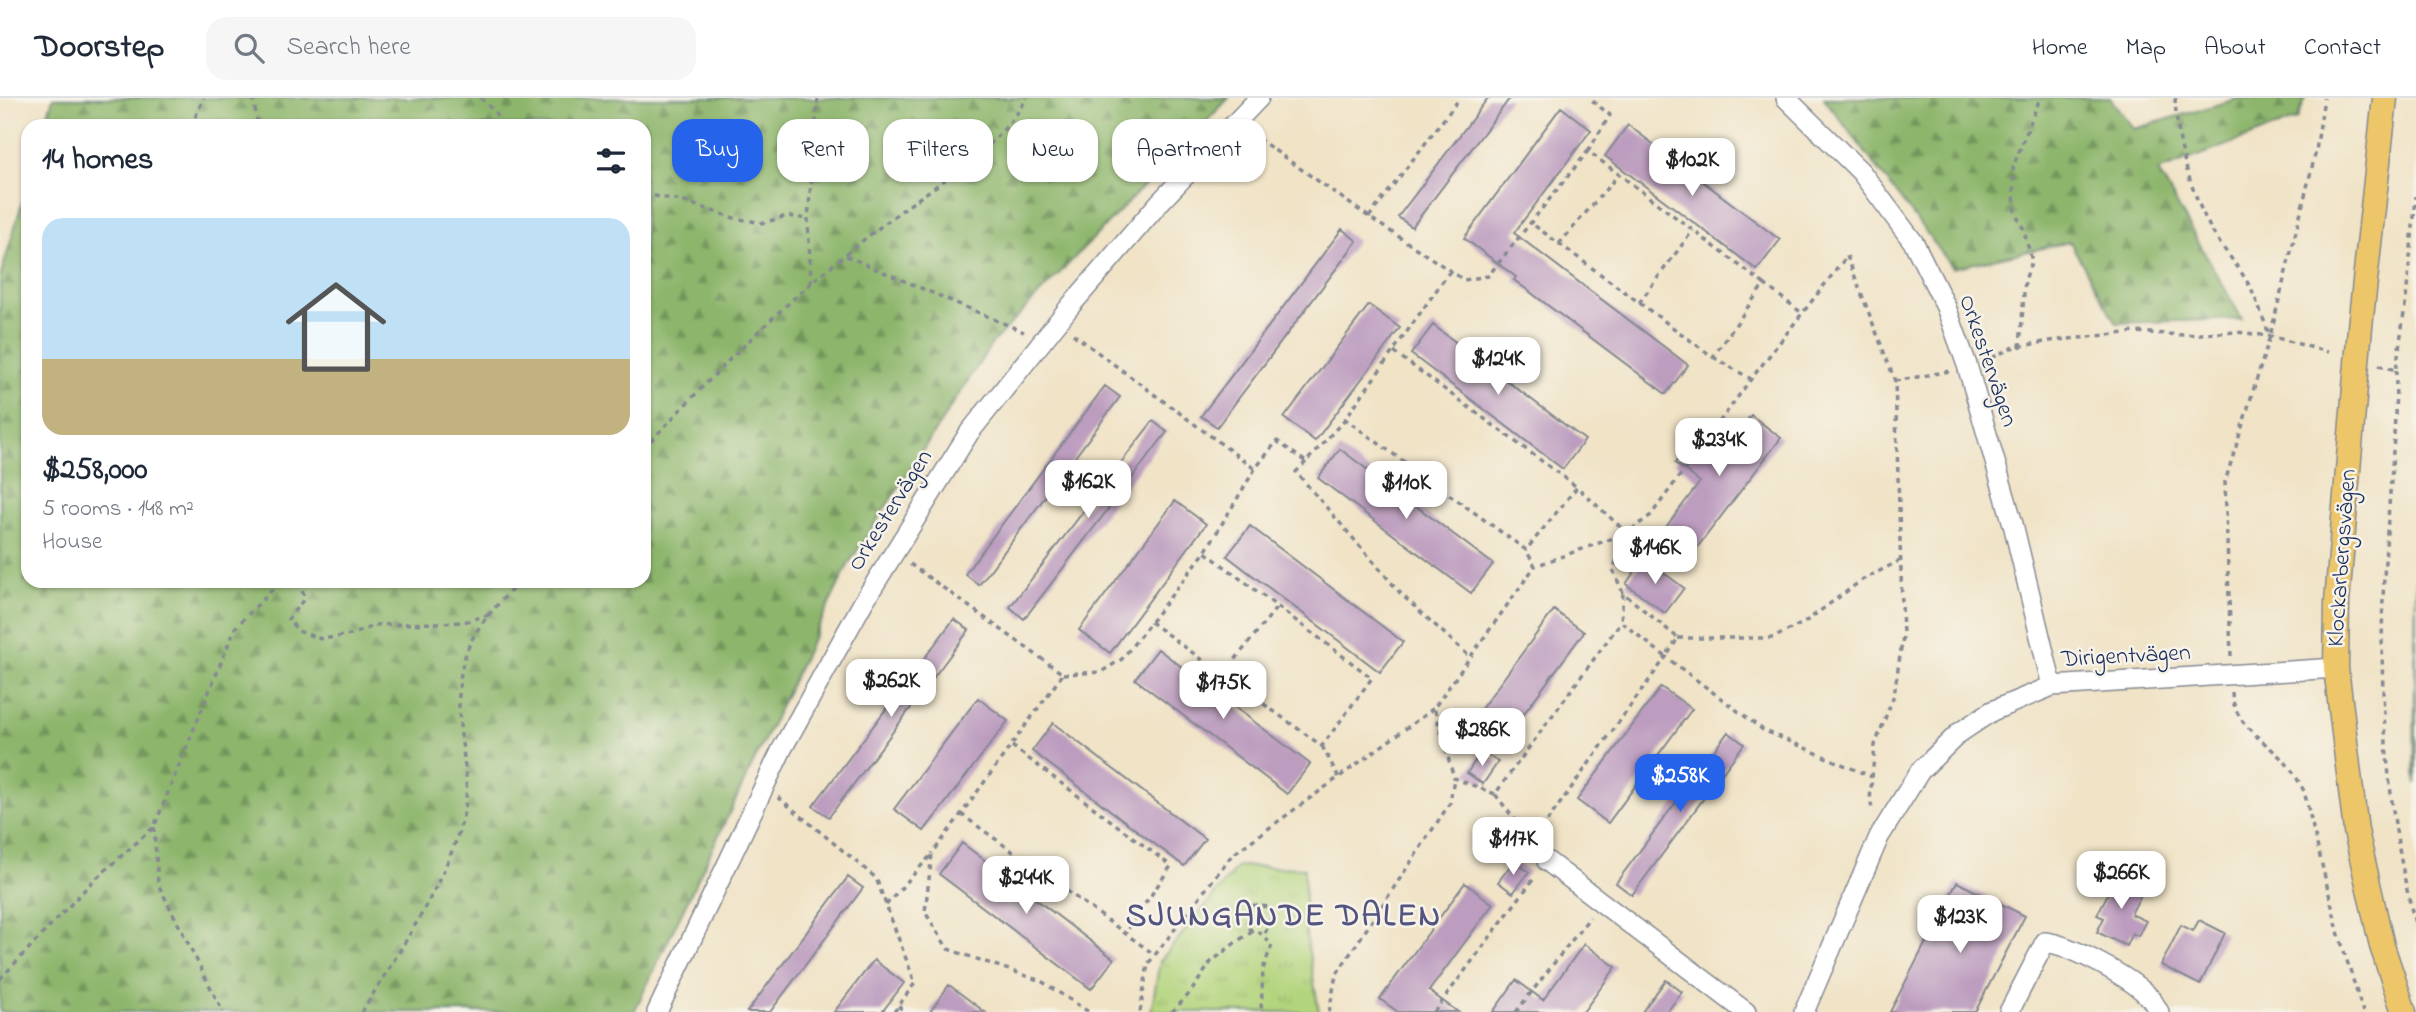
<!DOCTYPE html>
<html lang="en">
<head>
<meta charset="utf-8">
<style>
  body { margin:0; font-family:"Indie Flower",sans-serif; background:#f6f6f7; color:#1f2937; height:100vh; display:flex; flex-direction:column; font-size:26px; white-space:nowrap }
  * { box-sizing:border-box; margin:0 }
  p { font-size:23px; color:#747a83 }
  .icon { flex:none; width:38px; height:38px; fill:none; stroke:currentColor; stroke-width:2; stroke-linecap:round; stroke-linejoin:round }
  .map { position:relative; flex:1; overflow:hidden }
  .sheet { position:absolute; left:21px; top:21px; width:630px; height:469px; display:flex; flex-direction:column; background:#fff; border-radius:21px; box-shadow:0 2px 5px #0004 }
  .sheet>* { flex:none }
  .guide { position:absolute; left:672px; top:21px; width:665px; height:63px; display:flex; gap:14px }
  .price { position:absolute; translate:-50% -60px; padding:0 16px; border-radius:14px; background:#fff; color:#222; font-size:23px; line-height:46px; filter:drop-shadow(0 2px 4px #0008) }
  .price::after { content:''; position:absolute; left:50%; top:42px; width:21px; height:16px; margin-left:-10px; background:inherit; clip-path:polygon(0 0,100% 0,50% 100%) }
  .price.selected { background:#2563eb; color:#fff }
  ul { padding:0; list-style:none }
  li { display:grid; align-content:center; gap:14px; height:371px; padding:0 21px }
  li+li { border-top:2px solid #e0e1e3 }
  li span { display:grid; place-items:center; height:217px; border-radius:21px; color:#555 }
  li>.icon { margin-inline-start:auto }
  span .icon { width:126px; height:126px; fill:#fffc; stroke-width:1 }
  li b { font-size:30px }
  h2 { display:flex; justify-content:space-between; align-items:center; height:84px; padding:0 21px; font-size:30px }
  .chip { padding:0 24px; border-radius:21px; background:#fff; box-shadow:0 2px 5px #0004; font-size:24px; line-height:63px }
  .chip.selected { background:#2563eb; color:#fff }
  header { display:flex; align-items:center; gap:42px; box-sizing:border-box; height:98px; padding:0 35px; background:#fff; border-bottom:2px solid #e0e1e3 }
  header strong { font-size:33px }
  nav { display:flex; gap:38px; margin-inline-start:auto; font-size:24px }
  .search { width:490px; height:63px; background:#f6f6f7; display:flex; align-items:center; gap:18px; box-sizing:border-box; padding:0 24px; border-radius:21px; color:#747a83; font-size:26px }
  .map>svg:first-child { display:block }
  .forest { fill:url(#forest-firs); stroke:#547265; stroke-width:2 }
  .park { fill:url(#park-tufts); stroke:#66826d; stroke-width:2 }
  .building { fill:#bc9cbf }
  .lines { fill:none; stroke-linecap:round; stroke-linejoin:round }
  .minor-casing { stroke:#868992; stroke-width:22 }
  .major-casing { stroke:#868992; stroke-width:27 }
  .path { stroke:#868992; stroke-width:3.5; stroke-dasharray:5 5; stroke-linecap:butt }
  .minor { stroke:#fff; stroke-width:19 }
  .major { stroke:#ecc669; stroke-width:24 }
  .labels { text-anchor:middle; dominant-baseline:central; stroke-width:5; stroke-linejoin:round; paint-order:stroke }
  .street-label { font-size:24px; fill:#1b2f5e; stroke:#f7f3e8 }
  .district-label { font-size:32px; font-weight:bold; letter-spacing:2px; fill:#535580; stroke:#f7f3e8 }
</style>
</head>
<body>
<header>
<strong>Doorstep</strong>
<div class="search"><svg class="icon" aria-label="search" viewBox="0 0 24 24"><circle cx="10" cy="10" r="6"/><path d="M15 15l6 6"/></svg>Search here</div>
<nav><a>Home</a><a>Map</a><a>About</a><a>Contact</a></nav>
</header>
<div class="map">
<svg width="2416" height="914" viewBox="0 0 2416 914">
  <defs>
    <pattern id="forest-firs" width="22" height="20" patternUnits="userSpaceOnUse" patternTransform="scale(1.75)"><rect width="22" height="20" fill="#8db66c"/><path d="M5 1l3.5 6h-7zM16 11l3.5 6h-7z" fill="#72945c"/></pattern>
    <pattern id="park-tufts" width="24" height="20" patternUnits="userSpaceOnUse" patternTransform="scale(1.75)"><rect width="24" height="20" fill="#b2d47c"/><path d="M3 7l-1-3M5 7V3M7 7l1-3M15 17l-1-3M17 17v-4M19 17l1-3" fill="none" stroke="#98b66e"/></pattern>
  </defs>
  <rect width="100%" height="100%" fill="#f7f3e8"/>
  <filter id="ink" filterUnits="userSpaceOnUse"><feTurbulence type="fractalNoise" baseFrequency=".0143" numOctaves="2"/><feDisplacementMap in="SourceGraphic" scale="14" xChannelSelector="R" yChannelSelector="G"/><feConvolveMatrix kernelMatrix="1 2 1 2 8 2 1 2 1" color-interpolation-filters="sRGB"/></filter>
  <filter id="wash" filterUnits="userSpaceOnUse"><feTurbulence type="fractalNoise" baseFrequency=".00686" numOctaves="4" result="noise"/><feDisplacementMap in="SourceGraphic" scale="28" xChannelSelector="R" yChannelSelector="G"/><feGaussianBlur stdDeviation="1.57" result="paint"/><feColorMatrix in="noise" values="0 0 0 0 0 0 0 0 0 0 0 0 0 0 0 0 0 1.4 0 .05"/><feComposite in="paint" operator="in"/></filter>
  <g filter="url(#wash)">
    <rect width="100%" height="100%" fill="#f0e3c6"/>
    <path class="forest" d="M53,0H1229L993,244L848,467L634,914H0V180L28,84V483H644V28H44Z
      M1824,0H2110L2134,31L2240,0H2306L2297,21L2158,73L2242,221L2116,225L2070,144L1953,170Z
      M2416,476V686L2414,675Z"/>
    <path class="park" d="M1238,768L1304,770L1306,837L1319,914H1151L1160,863Z"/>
    <g id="blocks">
      <path class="building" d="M1488,0H1510L1412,129L1398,119Z
        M1561,9L1591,32L1514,135L1688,267L1666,296L1514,182L1516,179L1464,140Z
        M1628,27L1780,142L1757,172L1605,58Z
        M1342,131L1357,143L1217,329L1201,318Z
        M1369,207L1400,230L1315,343L1284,320Z
        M1433,227L1585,342L1563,371L1411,256Z
        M1105,288L1120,299L979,487L965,476Z
        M1751,317L1781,340L1696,451L1666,429L1700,384L1675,365L1695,338L1720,357Z
        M1153,323L1167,334L1024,521L1010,509Z
        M1340,351L1493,466L1471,495L1318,380Z
        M1175,403L1206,426L1110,555L1079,532Z
        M1250,428L1403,544L1380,574L1227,458Z
        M1644,460L1684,490L1665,515L1626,486Z
        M1554,512L1584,534L1500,648L1470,626Z
        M954,521L969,532L829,719L813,708Z
        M1158,551L1310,666L1287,696L1135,581Z
        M1661,589L1692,611L1608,725L1577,702Z
        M978,600L1008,623L924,733L894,711Z
        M1053,625L1205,741L1184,768L1032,653Z
        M1728,634L1744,646L1632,797L1616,785Z
        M1482,653L1498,664L1483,686L1467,675Z
        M962,745L1114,861L1091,891L939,776Z
        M1514,763L1529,774L1513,795L1498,784Z
        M2118,776L2145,789L2131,816L2146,823L2138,838L2132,835L2126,848L2097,834L2104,820L2097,817Z
        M848,779L863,790L770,914H747Z
        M1957,784L2025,818L1975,914H1890Z
        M1465,785L1493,806L1429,893L1458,914H1398L1380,901Z
        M2199,822L2225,835L2200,887L2161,867L2181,827L2193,833Z
        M1584,846L1616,869L1583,914H1493L1516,882L1543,902Z
        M874,862L904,885L882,914H834Z
        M1666,882L1682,894L1667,914H1642Z
        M949,887L985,914H930Z"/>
    </g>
  </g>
  <g filter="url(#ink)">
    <use href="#blocks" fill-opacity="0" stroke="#868992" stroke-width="2"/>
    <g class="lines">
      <g class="minor-casing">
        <path id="minor" d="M1786,0L1861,74L1914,145L1946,209L1967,267L2013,426L2052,588
          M1547,763L1746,914
          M657,914L782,651L864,503L969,335L1072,206L1160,104L1259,0
          M1804,914L1879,739L1920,673L1959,635L1992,613L2052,588L2336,570
          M2009,914L2045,844C2071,847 2132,880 2150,900C2154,904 2156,910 2159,914"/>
      </g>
      <g class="major-casing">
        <path id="major" d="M2385,0L2360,229L2337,504L2336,570L2356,733L2382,848L2404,914"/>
      </g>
      <path class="path" d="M253,0L258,28
        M481,0L495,14L503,28
        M2175,0C2177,46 2190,93 2212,133C2222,150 2236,165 2246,182C2256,199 2262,218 2269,236
        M191,28L204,0
        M1250,35L1369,119L1464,182L1488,178L1588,53L1764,186L1713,259L1531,125
        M1588,53L1610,17L1589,0
        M644,96L682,103L734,120L763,125L787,118L808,121
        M1369,119L1460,0
        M1559,146L1619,76
        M846,158L1024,234
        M1847,158L1895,283L1903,538L1894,597L1875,647L1870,702L1873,714
        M1450,173L1345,321L1526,452L1577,389L1627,435L1535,468L1526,452
        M811,185L808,121L818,0
        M1764,186L1802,215
        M1639,205L1693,132
        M1073,236L1255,371
        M2020,249L2025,182L2032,163L2023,130L2015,114L2013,69L2040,0
        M1394,254L1577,389
        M1713,259L1751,281
        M1992,260L2011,250L2050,243L2135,234L2183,237L2237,234L2270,238L2328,254
        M2379,267L2396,272L2406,201L2416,98
        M2396,272C2396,349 2386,425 2383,501C2379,607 2389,728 2416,829
        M1895,283L1950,273
        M644,350C698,293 752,237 810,186C838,162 868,138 897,116C944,81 996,52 1027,0
        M1306,364L1296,374L1402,497L1470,559
        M910,466L1063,576L932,756
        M301,483L304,501L288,521L298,533L321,541L351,537L376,527L464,524L491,516
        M1623,495L1613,472L1627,435L1651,417L1751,281L1847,158
        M1150,524L1322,648L1372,580L1205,454
        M1678,540H1773L1805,524L1862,482L1899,463
        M2231,558L2225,384L2270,238L2316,53L2324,0
        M1063,576L1101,574L1122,561L1205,454L1255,371L1277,343L1306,364L1345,321
        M1223,577L1277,509
        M2232,594C2233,626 2263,641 2283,662C2292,671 2298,682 2304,693L2339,837L2363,914
        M1012,648L1171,768L1125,835
        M1322,648L1339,680
        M1495,696L1454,680L1434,610L1535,468
        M778,699L876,780L915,885L894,914
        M961,716L1155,857
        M154,729L158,786L223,914
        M1547,744L1548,722L1666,559L1763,632L1872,679
        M1535,748L1495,696L1621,524L1666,559L1678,540L1623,495L1621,524
        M886,807L932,756L925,814L948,851L1041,883L1089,914
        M1252,834L1247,825L1251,807L1270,809V823L1264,838
        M0,881L91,785L154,729L235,530L281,483
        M898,908L906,914
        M362,914C397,856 450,780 464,714C469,693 465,667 462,645C457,604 455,562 481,527C492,511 507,497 520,483
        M1140,914L1148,866L1232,757L1434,610
        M1172,914L1190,895L1211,864L1236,844L1252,834H1259L1272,847L1263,871L1261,914
        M1329,914L1336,877L1450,705L1454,680
        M1434,914L1535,779
        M1516,914L1590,819"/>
      <use href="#minor" class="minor"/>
      <use href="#major" class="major"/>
    </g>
  </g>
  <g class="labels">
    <g class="street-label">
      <text transform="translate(1987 263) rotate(71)">Orkestervägen</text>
      <text transform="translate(891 413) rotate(-58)">Orkestervägen</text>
      <text transform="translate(2343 460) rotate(-86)">Klockarbergsvägen</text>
      <text transform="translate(2126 559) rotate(-3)">Dirigentvägen</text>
    </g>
    <g class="district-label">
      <text x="1284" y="819">SJUNGANDE DALEN</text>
    </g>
  </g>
</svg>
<b class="price" style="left:1692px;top:100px">$102K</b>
<b class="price" style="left:1498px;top:299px">$124K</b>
<b class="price" style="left:1719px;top:380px">$234K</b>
<b class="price" style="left:1088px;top:422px">$162K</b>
<b class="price" style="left:1406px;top:423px">$110K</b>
<b class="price" style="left:1655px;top:488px">$146K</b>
<b class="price" style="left:891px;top:621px">$262K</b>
<b class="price" style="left:1223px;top:623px">$175K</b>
<b class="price" style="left:1482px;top:670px">$286K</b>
<b class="price selected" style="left:1680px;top:716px">$258K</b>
<b class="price" style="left:1513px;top:779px">$117K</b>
<b class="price" style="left:2121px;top:813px">$266K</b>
<b class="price" style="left:1026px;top:818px">$244K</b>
<b class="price" style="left:1960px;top:857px">$123K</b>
<div class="guide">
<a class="chip selected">Buy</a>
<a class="chip">Rent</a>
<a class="chip">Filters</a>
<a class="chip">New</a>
<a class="chip">Apartment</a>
</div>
<section class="sheet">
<h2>14 homes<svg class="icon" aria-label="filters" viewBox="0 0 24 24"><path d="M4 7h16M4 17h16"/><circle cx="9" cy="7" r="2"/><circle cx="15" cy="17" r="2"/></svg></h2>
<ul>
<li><span style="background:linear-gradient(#bfe0f5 65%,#c2b280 0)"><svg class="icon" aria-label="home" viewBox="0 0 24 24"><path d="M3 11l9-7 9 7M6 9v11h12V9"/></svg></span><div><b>$258,000</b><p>5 rooms · 148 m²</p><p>House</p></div></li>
</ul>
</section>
</div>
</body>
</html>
